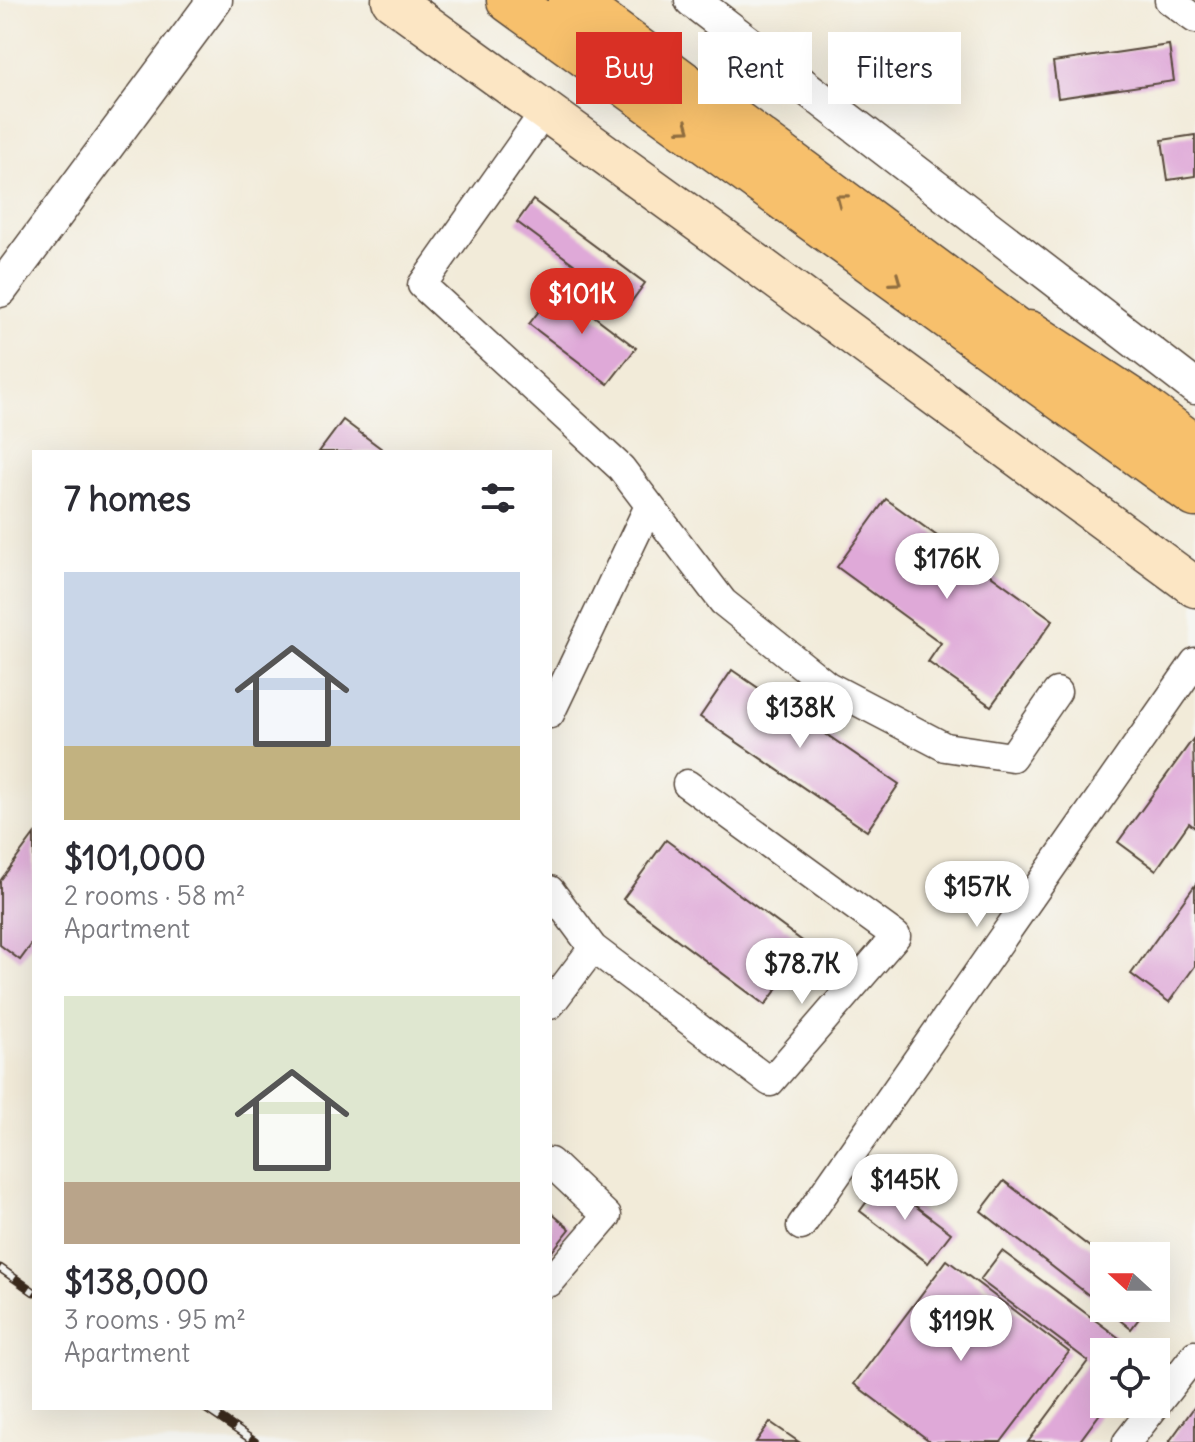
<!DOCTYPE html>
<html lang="en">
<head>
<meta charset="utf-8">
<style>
  body { margin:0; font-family:Delius,sans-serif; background:#f2f2f3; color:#2b2b33; height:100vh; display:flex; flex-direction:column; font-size:30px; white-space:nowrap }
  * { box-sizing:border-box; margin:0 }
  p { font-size:26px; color:#7c7c81 }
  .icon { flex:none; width:44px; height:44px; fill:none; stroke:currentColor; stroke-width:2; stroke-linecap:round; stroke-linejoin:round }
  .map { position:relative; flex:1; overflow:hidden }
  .sheet { position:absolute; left:32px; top:450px; width:520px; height:960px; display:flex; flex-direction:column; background:#fff; border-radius:0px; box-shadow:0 8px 32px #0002 }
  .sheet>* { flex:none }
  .hud { position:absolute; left:576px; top:32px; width:498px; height:72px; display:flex; gap:16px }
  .needle { width:52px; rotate:291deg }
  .controls { position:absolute; left:1090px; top:1242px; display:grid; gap:16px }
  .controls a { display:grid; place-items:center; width:80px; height:80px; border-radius:0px; background:#fff; box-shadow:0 8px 32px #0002; font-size:40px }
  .price { position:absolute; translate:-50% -68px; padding:0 18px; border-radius:28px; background:#fff; color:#222; font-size:26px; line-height:52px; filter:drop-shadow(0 2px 4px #0008) }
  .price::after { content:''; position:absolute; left:50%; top:48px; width:24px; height:18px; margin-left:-12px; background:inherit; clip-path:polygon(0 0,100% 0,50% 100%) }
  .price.current { background:#d93025; color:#fff }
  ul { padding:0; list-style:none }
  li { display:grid; align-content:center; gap:16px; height:424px; padding:0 32px }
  li span { display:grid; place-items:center; height:248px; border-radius:0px; color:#555 }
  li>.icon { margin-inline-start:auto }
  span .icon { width:144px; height:144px; fill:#fffc; stroke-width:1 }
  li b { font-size:34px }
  h2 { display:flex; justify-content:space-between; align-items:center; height:96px; padding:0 32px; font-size:34px }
  .chip { padding:0 28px; border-radius:0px; background:#fff; box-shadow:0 8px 32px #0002; font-size:28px; line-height:72px }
  .chip.current { background:#d93025; color:#fff }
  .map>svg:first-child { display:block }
  .building { fill:#dfa9d8 }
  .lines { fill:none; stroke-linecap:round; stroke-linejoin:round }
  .minor-casing { stroke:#56473a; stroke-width:31 }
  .tertiary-casing { stroke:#56473a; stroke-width:37 }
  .secondary-casing { stroke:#56473a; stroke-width:43 }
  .primary-casing { stroke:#56473a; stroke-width:47 }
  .minor { stroke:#fff; stroke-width:28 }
  .tertiary { stroke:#fff; stroke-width:34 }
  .secondary { stroke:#fce6c4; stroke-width:40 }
  .primary { stroke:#f7c06c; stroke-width:44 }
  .rail-casing { stroke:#3b2a1e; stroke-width:9 }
  .rail { stroke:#f6f6f2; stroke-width:6; stroke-dasharray:18; stroke-linecap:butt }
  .oneway { stroke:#906e41 }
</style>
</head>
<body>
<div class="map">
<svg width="1195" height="1442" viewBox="0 0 1195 1442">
  <rect width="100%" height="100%" fill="#f6f6f2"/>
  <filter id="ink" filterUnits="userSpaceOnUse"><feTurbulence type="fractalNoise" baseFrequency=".0125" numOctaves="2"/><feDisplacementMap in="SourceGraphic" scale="16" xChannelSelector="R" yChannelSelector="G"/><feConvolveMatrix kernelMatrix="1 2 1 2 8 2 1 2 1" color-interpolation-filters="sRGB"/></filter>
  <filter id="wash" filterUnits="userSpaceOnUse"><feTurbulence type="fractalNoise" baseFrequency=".006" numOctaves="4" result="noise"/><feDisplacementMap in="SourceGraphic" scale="32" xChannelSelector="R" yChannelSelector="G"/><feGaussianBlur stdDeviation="1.8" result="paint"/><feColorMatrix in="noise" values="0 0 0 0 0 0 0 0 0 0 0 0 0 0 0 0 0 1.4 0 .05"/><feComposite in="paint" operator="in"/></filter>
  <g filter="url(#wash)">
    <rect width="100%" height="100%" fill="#f2ebd9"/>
    <g id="blocks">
      <path class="building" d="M1169,45L1174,81L1058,98L1053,62Z
        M1195,135V176L1168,180L1162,140Z
        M533,200L645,283L629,305L517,222Z
        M557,288L636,348L608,384L529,324Z
        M343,420L386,452H319Z
        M886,499L1053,620L991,706L928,662L941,643L837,567Z
        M732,670L899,784L867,831L700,717Z
        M1193,739L1195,828L1189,823L1156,870L1118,842Z
        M34,835V941L20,960L0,945V881Z
        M666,840L809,946L765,1005L623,899Z
        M1195,885V966L1169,1002L1131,974Z
        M882,1181L951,1233L928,1263L860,1211Z
        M1004,1181L1104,1258V1307L981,1211Z
        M550,1212L570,1229L550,1254Z
        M1002,1251L1138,1352H1104V1404H1107L1079,1442H1028L1088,1361L980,1280Z
        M947,1260L1069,1352L1001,1442H931L854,1384Z
        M1105,1308H1147L1131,1329Z
        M1195,1406V1442H1169Z
        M770,1422L799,1442H756Z"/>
    </g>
  </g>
  <g filter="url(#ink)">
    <use href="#blocks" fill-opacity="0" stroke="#56473a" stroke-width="2"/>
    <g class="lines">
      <g class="minor-casing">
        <path id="minor" d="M1169,0L1195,19
          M545,111L422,285L621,468L723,602L828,686L945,747L1012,757L1057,692
          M550,714L649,506
          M550,890L593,948L770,1082L896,936L687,784
          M550,1005L593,948
          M550,1162L607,1216L550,1282
          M801,1226L1195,662
          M1127,1442L1195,1355"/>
      </g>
      <g class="tertiary-casing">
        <path id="tertiary" d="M692,0L1195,387
          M0,290L215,0"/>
      </g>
      <g class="secondary-casing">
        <path id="secondary" d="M392,0L743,254L1195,587"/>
      </g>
      <g class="primary-casing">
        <path id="primary" d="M509,0L1195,495
          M571,0L1049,355
          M1029,333L1140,406L1195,447"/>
      </g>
      <use href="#minor" class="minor"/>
      <use href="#tertiary" class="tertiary"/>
      <use href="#secondary" class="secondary"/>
      <use href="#primary" class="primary"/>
      <g class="rail-casing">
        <path id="rail" d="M0,1268L34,1292
          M205,1408L255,1442"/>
      </g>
      <use href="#rail" class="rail"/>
    </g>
    <defs><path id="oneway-chevron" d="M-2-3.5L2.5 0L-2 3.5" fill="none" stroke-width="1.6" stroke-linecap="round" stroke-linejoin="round" transform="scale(2)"/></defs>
    <g class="oneway">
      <use href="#oneway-chevron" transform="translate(685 128) rotate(36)"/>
      <use href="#oneway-chevron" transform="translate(841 199) rotate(-143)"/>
      <use href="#oneway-chevron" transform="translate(896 281) rotate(36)"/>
    </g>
  </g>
</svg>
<div class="controls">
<a><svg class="needle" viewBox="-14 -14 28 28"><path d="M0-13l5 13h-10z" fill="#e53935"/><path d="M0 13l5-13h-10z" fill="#7c7c81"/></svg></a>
<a><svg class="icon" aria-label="locate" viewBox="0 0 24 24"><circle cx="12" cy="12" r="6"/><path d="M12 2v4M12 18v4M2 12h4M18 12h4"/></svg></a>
</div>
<b class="price current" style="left:582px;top:336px">$101K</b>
<b class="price" style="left:947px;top:601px">$176K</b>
<b class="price" style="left:800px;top:750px">$138K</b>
<b class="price" style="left:977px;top:929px">$157K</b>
<b class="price" style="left:802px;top:1006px">$78.7K</b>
<b class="price" style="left:905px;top:1222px">$145K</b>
<b class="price" style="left:961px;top:1363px">$119K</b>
<div class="hud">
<a class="chip current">Buy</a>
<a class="chip">Rent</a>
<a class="chip">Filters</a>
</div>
<section class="sheet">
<h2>7 homes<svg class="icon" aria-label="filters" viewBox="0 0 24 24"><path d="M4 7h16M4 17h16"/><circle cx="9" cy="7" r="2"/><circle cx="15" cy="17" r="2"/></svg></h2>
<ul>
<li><span style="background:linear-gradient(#c9d6e8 70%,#c2b280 0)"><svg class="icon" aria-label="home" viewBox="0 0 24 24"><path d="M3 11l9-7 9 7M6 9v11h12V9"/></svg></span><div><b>$101,000</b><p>2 rooms · 58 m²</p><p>Apartment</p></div></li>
<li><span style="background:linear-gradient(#dfe7d0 75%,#b9a48a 0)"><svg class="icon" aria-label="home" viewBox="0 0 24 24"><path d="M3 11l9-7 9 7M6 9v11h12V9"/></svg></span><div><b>$138,000</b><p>3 rooms · 95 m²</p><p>Apartment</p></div></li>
</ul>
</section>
</div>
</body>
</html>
